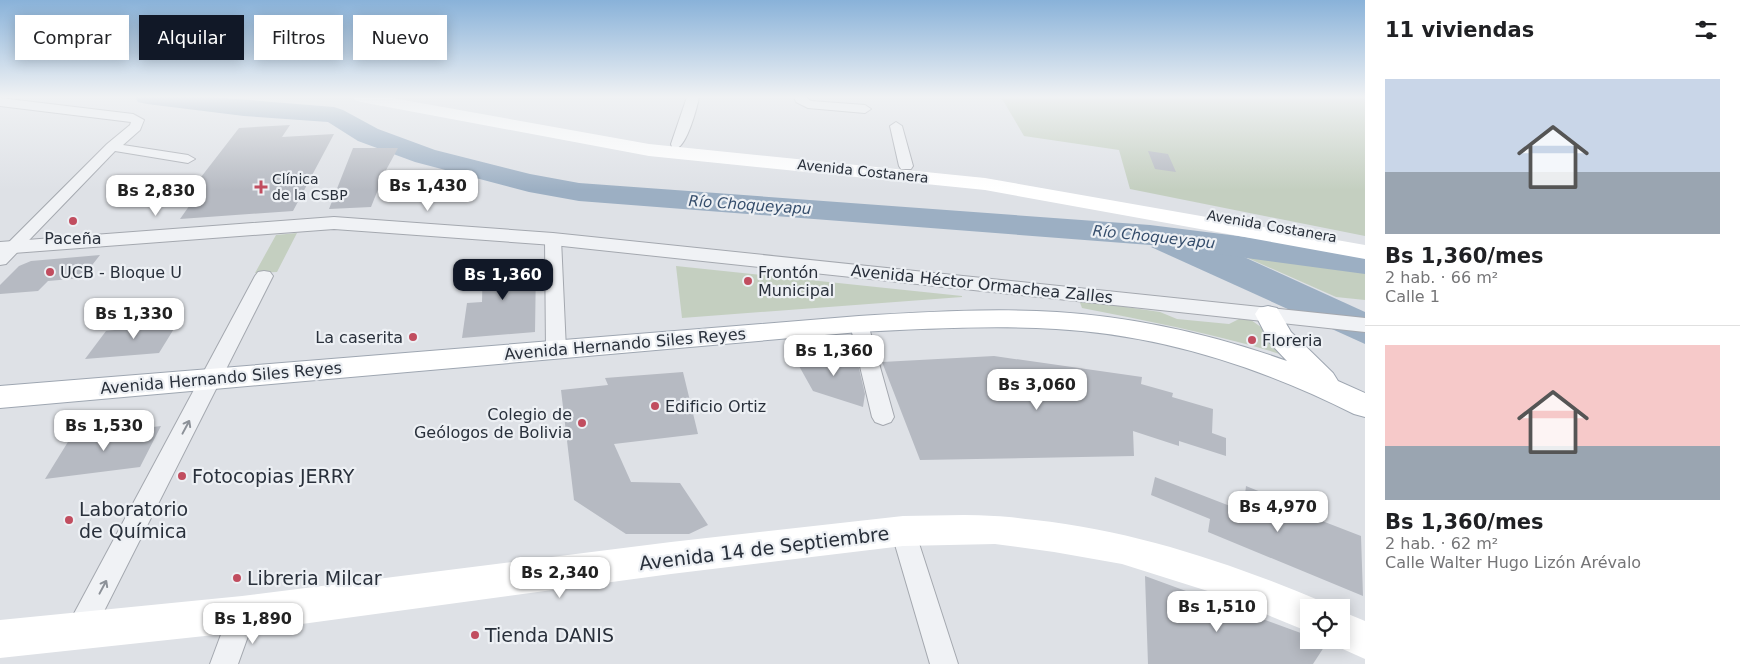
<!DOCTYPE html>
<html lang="es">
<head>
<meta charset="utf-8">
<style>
  body { margin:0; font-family:"DejaVu Sans",sans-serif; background:#f2f2f2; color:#202124; height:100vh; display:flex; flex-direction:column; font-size:19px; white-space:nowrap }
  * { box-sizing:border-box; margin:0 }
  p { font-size:16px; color:#757577 }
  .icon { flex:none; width:28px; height:28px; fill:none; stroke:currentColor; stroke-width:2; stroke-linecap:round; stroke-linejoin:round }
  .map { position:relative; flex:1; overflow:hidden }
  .panel { display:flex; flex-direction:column; background:#fff; width:375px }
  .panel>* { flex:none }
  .hud { position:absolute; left:15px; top:15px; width:475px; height:45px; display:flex; gap:10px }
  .fabs { position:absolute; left:1300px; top:599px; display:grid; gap:10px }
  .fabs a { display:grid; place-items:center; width:50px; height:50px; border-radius:0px; background:#fff; box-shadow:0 2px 12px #0003; font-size:25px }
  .price { position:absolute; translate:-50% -42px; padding:0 11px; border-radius:10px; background:#fff; color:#222; font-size:16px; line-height:32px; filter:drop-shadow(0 1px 2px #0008) }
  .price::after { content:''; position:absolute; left:50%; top:30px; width:15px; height:11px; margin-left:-8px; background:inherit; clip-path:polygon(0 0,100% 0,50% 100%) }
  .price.selected { background:#111827; color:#fff }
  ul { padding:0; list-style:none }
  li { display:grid; align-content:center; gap:10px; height:265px; padding:0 20px }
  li+li { border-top:1px solid #e0e0e0 }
  li span { display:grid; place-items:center; height:155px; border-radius:0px; color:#555 }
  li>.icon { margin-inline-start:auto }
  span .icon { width:90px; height:90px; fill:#fffc; stroke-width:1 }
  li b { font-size:21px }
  h2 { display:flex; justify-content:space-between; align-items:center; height:60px; padding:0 20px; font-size:21px }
  .pill { padding:0 18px; border-radius:0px; background:#fff; box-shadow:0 2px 12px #0003; font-size:18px; line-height:45px }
  .pill.selected { background:#111827; color:#fff }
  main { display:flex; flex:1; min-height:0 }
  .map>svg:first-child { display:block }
  .green { fill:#c4cfc0 }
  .water { fill:#9cafc3 }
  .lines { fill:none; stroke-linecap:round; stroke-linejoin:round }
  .river { fill:#9cafc3; fill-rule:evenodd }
  .building { fill:#b6bac2 }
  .minor-casing { stroke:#a4a8af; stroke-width:2 }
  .tertiary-casing { stroke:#a4a8af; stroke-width:2 }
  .primary-casing { stroke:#9ea6b1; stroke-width:2 }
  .minor { fill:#f0f2f5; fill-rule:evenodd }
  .tertiary { fill:#f0f2f5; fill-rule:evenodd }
  .secondary { fill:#fff; fill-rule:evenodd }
  .primary { fill:#fff; fill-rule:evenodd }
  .oneway { stroke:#8c9198 }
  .poi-dot { fill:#c14d5f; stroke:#edf0f4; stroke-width:2 }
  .labels { text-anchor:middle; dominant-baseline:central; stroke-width:4.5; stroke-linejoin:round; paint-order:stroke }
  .far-street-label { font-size:14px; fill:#29303b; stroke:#edf0f4 }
  .far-poi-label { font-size:14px; fill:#29303b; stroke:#edf0f4; text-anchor:start }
  .far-water-label { font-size:15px; font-style:italic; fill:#364e6c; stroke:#edf0f4 }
  .poi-label { font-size:16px; fill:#29303b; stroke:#edf0f4; text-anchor:start }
  .street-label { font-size:16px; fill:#29303b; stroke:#edf0f4 }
  .near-poi-label { font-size:19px; fill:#29303b; stroke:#edf0f4; text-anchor:start }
  .near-street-label { font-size:19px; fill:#29303b; stroke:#edf0f4 }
</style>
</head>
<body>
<main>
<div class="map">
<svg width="1365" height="664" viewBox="0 0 1365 664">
  <rect width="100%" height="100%" fill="#dee1e6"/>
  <path class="green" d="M1001,97H1365V236L1130,189L1119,150L1024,136Z
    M297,233L277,272L255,273L276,235Z
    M1198,236L1365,261V300L1336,297Z
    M676,266L962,296V297L682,318Z
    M1079,300L1160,312L1177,319L1229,324L1239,319L1251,320L1268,332L1289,357C1222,335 1152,322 1082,308Z"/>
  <path class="water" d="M1198,236L1365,312V344L1151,247Z"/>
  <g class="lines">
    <path class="river" d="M135,97H213L334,107L343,110L378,129L435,150L530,174L579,183L1150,225L1365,252V274L1150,245L579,201L529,192L415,162L358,141L328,122L244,116L147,104L138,102Z"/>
  </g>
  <path class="building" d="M290,125L282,137L334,134L293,211L180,219L192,202L181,203L239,128Z
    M353,148H398L385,172L371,207L329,209Z
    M1148,151L1168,154L1176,172L1155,169Z
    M100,255L82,278L48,281L38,291L0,294V285L19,266L31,261Z
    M483,259L536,265L535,332L462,338L467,303L482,302Z
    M180,319L159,353L85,359L106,331L132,328L136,323Z
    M848,352L852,364H858L865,394L863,407L813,391L794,357Z
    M994,356L1142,377L1141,384L1173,393L1172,397L1213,409L1212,433L1226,438V456L1179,441V446L1133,431L1134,456L920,460L882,362Z
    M683,372L698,434L614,444L631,482L680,483L708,525L689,534H626L574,500L561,390L608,385L605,378Z
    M161,426L140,467L45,479L71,437Z
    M1155,477L1243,511L1246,486L1291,504V509L1361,536L1363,596L1208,532L1210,519L1151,495Z
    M1145,576L1309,636V640H1319L1326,644L1313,664H1148Z"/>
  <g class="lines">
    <g class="minor-casing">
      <path id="minor" d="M687,97H699C697,108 687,145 677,148L672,147L671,144Z
        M794,97H806L811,101L865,105L871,109L865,113L808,108L796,102Z
        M0,98L133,114L144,120L140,130L123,145L188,155L195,159L188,163L115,151L6,264L0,265V251L107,144L130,125L131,122L0,106Z
        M896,122L902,126L913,166L911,169H901L899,166L890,126Z
        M553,234L559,236L561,239L566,350L563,354L556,356L549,354L546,350L545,239L547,236Z
        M264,271L270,272L273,276L90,639L80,643L70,639L66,630L70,621L255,276L258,272Z
        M859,318L866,320L868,324L894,417L891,422L883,425L875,422L872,417L850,324L852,320Z
        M903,521L912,524L915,531L958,664H930L891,531L894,524Z
        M242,601L252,605L256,614L238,664H210L232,605Z"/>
    </g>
    <g class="tertiary-casing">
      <path id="tertiary" d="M334,217L553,233L1365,318V332L553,245L334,229L0,254V242Z"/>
    </g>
    <g class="primary-casing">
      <path id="primary" d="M1268,306L1277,308L1291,332L1333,373L1338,381L1365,393V417L1354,414C1261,367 1161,335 1056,329C991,325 925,329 859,332L0,408V386L859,316C925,312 991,308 1057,312C1135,317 1214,335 1287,361L1270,343L1255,314L1259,308Z"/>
    </g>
    <use href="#minor" class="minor"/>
    <use href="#tertiary" class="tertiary"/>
    <path class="secondary" d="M353,97H387L649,144L985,178L1365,245V259L985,190L649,156L361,102L355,100Z
      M903,516C933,516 964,514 994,516C1008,516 1022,519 1035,520C1135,531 1231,563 1323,602L1325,608H1309V632L1214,593L1122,564L1054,552L995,544L903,546L671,574L242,632L0,658V620L242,596L671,542Z
      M1341,611L1365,621V659L1327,642L1326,640H1341Z"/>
    <use href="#primary" class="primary"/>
  </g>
  <defs><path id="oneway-shaft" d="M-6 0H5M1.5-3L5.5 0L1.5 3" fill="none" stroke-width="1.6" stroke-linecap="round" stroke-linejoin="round" transform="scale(1.25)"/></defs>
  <g class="oneway">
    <use href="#oneway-shaft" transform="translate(186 427) rotate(-62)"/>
    <use href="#oneway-shaft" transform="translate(103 587) rotate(-62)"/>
  </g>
  <linearGradient id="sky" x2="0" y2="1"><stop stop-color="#89b2d9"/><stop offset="0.51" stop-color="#f0f2f4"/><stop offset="1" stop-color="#f0f2f4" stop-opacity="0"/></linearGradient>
  <rect width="1365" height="190" fill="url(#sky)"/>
  <g class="poi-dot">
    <path d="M258.5 179.5h5v5h5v5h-5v5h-5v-5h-5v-5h5z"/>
    <circle cx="73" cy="221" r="5"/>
    <circle cx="50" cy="272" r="5"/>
    <circle cx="748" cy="281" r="5"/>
    <circle cx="413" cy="337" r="5"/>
    <circle cx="1252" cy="340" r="5"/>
    <circle cx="655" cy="406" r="5"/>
    <circle cx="582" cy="423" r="5"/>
    <circle cx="182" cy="476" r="5"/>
    <circle cx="69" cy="520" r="5"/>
    <circle cx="237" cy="578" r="5"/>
    <circle cx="475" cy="635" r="5"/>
  </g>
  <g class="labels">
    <g class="far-street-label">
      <text transform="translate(863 171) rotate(6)">Avenida Costanera</text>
      <text transform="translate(1272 226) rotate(10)">Avenida Costanera</text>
    </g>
    <g class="far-poi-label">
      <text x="272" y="179">Clínica<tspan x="272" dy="16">de la CSBP</tspan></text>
    </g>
    <g class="far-water-label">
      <text transform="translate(750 205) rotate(4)">Río Choqueyapu</text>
      <text transform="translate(1154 237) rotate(6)">Río Choqueyapu</text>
    </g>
    <g class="poi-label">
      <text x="73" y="238" text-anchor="middle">Paceña</text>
      <text x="60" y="272">UCB - Bloque U</text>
      <text x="758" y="272">Frontón<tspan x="758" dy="18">Municipal</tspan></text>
      <text x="403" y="337" text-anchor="end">La caserita</text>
      <text x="1262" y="340">Floreria</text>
      <text x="665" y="406">Edificio Ortiz</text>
      <text x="572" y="414" text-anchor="end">Colegio de<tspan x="572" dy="18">Geólogos de Bolivia</tspan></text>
    </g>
    <g class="street-label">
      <text transform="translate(982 284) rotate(6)">Avenida Héctor Ormachea Zalles</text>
      <text transform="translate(625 344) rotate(-5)">Avenida Hernando Siles Reyes</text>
      <text transform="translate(221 378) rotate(-5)">Avenida Hernando Siles Reyes</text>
    </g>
    <g class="near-poi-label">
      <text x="192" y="476">Fotocopias JERRY</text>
      <text x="79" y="509">Laboratorio<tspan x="79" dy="22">de Química</tspan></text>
      <text x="247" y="578">Libreria Milcar</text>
      <text x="485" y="635">Tienda DANIS</text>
    </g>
    <g class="near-street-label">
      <text transform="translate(764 548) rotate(-7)">Avenida 14 de Septiembre</text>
    </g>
  </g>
</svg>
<div class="fabs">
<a><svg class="icon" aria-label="locate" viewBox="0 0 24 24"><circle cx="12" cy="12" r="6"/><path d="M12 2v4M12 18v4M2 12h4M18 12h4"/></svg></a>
</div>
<b class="price" style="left:428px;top:212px">Bs 1,430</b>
<b class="price" style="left:156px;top:217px">Bs 2,830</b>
<b class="price selected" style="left:503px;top:301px">Bs 1,360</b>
<b class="price" style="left:134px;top:340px">Bs 1,330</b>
<b class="price" style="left:834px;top:377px">Bs 1,360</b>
<b class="price" style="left:1037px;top:411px">Bs 3,060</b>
<b class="price" style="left:104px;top:452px">Bs 1,530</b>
<b class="price" style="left:1278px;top:533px">Bs 4,970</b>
<b class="price" style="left:560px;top:599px">Bs 2,340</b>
<b class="price" style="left:1217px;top:633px">Bs 1,510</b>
<b class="price" style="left:253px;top:645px">Bs 1,890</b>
<div class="hud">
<a class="pill">Comprar</a>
<a class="pill selected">Alquilar</a>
<a class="pill">Filtros</a>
<a class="pill">Nuevo</a>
</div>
</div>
<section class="panel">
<h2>11 viviendas<svg class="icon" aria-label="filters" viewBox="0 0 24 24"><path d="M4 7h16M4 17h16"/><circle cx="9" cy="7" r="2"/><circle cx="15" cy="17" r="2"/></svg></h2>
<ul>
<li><span style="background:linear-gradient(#c9d6e8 60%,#9aa5b1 0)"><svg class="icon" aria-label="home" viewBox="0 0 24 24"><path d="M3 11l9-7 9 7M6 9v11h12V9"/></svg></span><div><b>Bs 1,360/mes</b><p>2 hab. · 66 m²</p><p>Calle 1</p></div></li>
<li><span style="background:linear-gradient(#f6c9c9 65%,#9aa5b1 0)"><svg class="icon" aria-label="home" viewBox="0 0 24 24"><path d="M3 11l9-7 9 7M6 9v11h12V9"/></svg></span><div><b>Bs 1,360/mes</b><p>2 hab. · 62 m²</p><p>Calle Walter Hugo Lizón Arévalo</p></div></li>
</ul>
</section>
</main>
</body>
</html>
